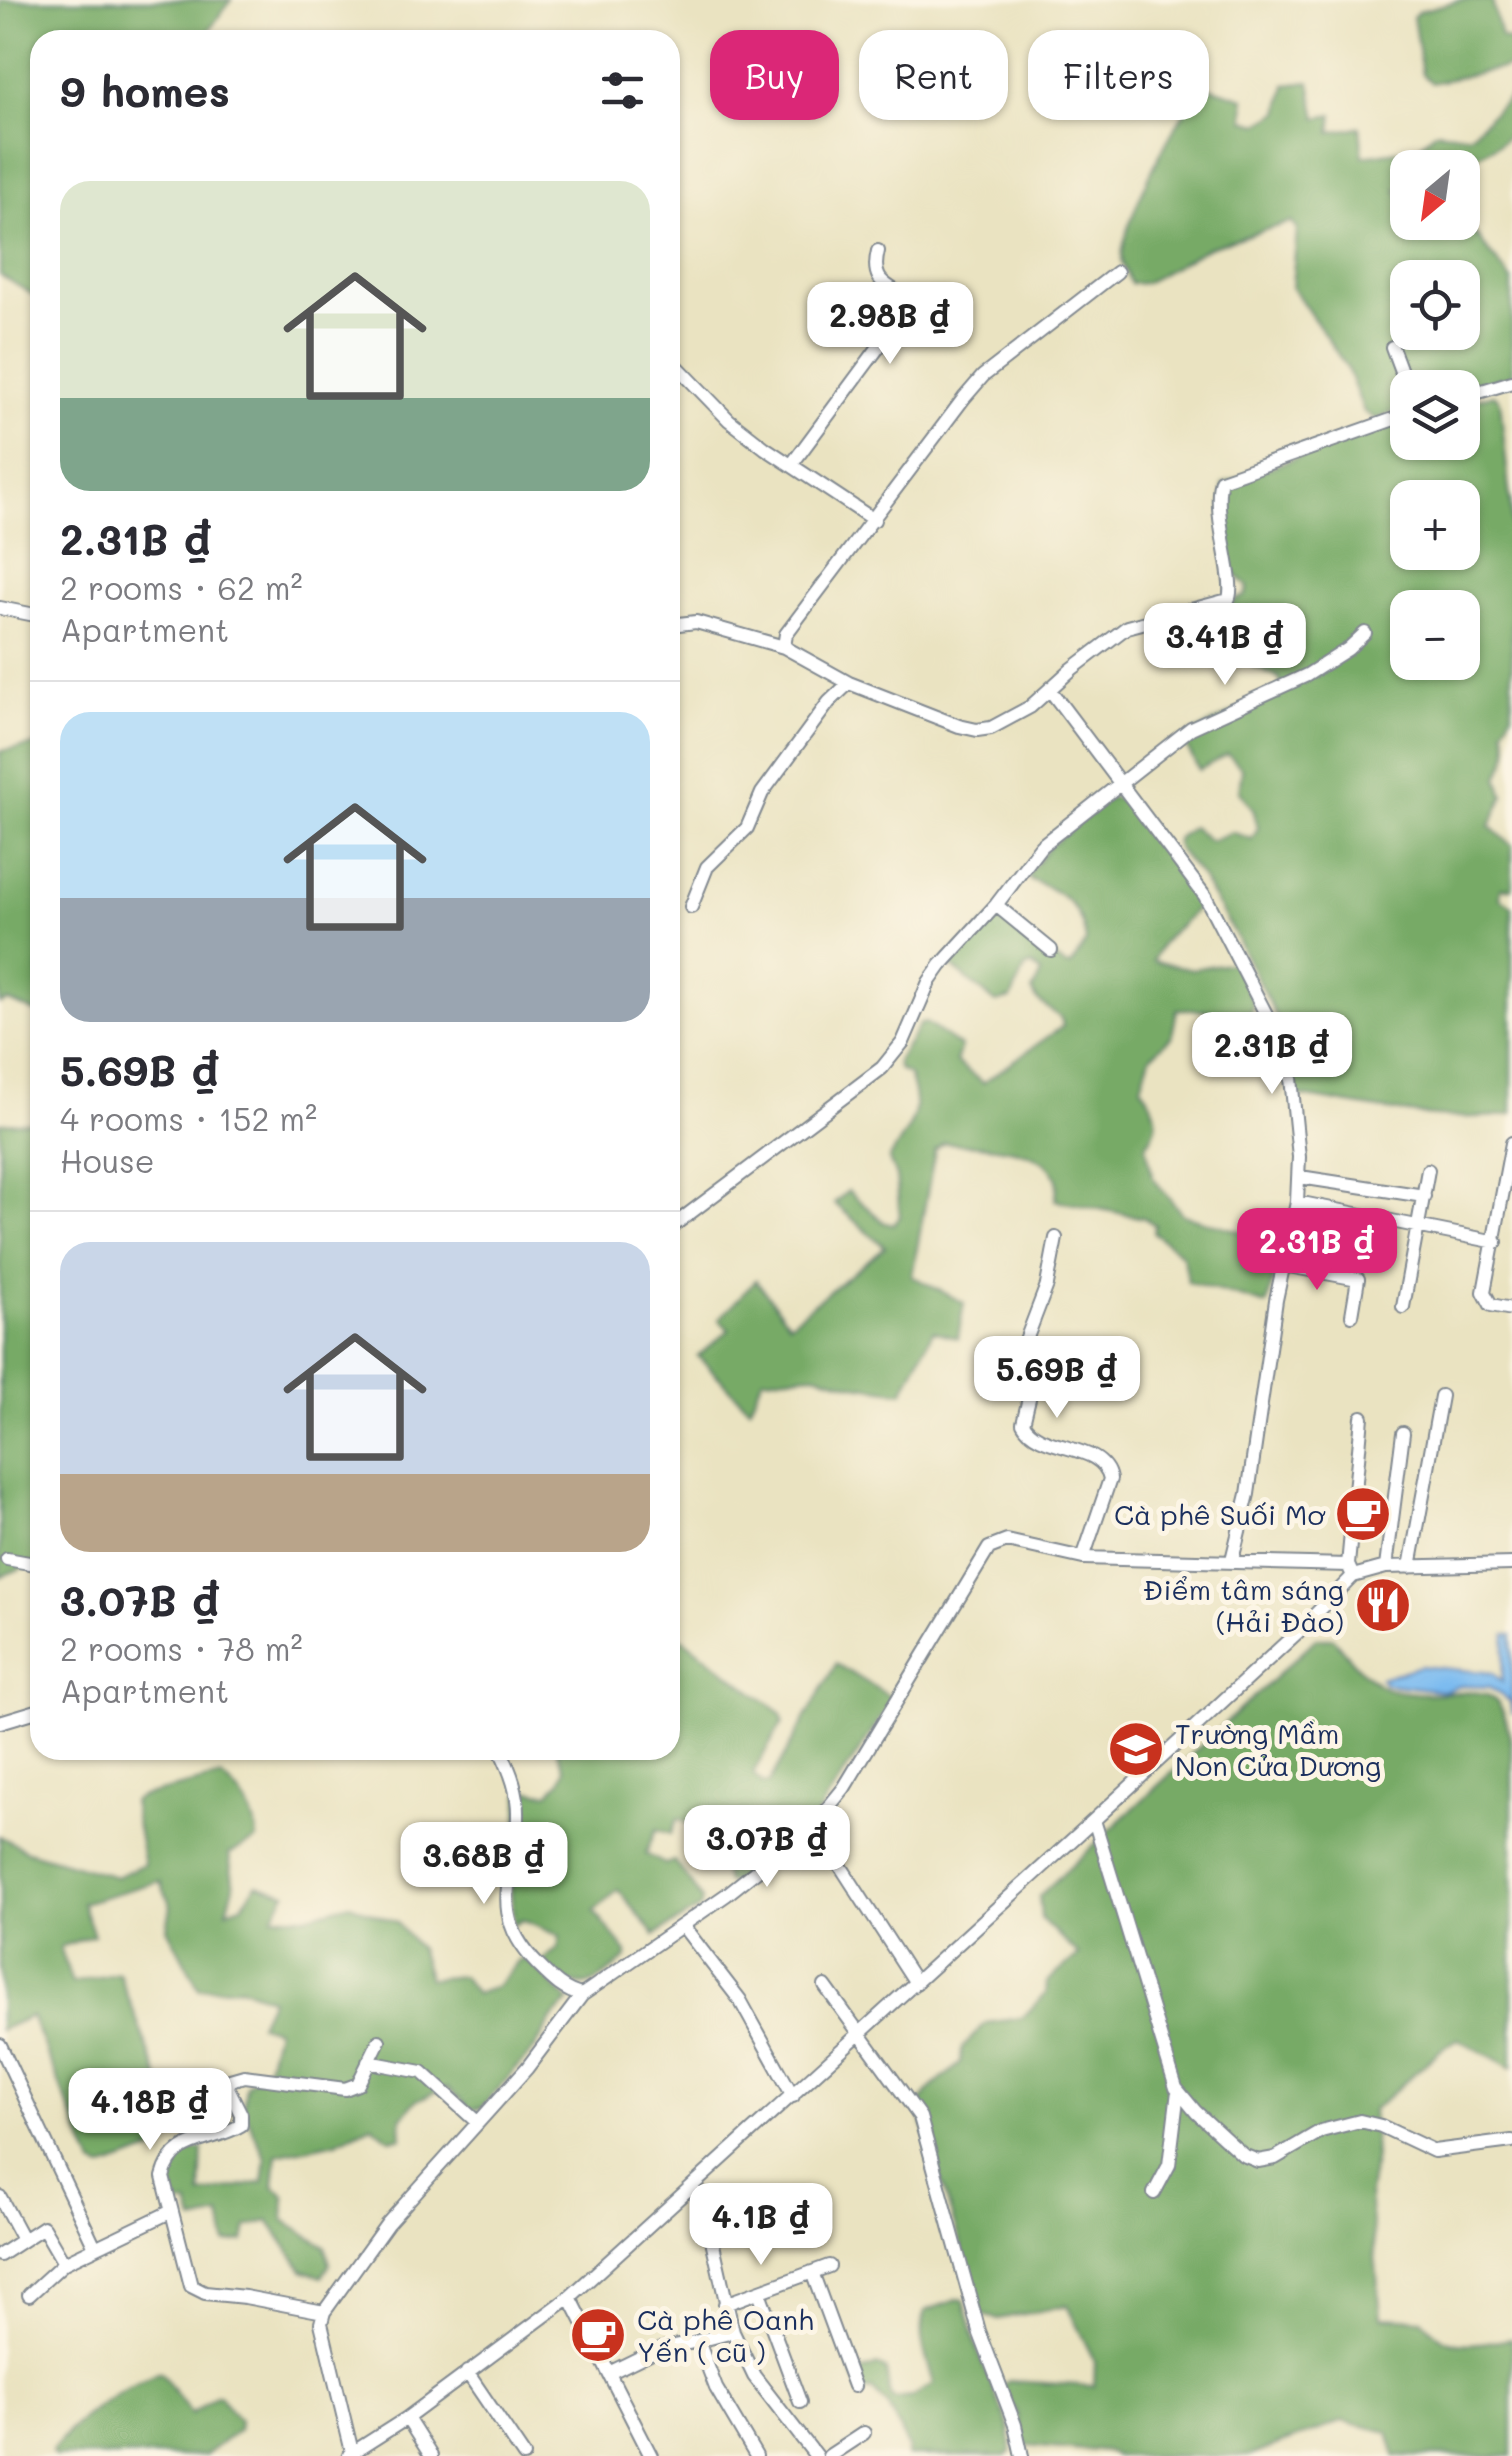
<!DOCTYPE html>
<html lang="en">
<head>
<meta charset="utf-8">
<style>
  body { margin:0; font-family:Mali,sans-serif; background:#f7f7f7; color:#2b2b33; height:100vh; display:flex; flex-direction:column; font-size:38px; white-space:nowrap }
  * { box-sizing:border-box; margin:0 }
  p { font-size:32px; color:#7c7c81 }
  .icon { flex:none; width:55px; height:55px; fill:none; stroke:currentColor; stroke-width:2; stroke-linecap:round; stroke-linejoin:round }
  .map { position:relative; flex:1; overflow:hidden }
  .details { position:absolute; left:30px; top:30px; width:650px; height:1730px; display:flex; flex-direction:column; background:#fff; border-radius:30px; box-shadow:0 2px 8px #0004 }
  .details>* { flex:none }
  .guide { position:absolute; left:710px; top:30px; width:650px; height:90px; display:flex; gap:20px }
  .needle { width:65px; rotate:209deg }
  .controls { position:absolute; left:1390px; top:150px; display:grid; gap:20px }
  .controls a { display:grid; place-items:center; width:90px; height:90px; border-radius:20px; background:#fff; box-shadow:0 2px 8px #0004; font-size:50px }
  .price { position:absolute; translate:-50% -85px; padding:0 22px; border-radius:20px; background:#fff; color:#222; font-size:32px; line-height:65px; filter:drop-shadow(0 2px 5px #0008) }
  .price::after { content:''; position:absolute; left:50%; top:60px; width:30px; height:22px; margin-left:-15px; background:inherit; clip-path:polygon(0 0,100% 0,50% 100%) }
  .price.active { background:#db2777; color:#fff }
  ul { padding:0; list-style:none }
  li { display:grid; align-content:center; gap:20px; height:530px; padding:0 30px }
  li+li { border-top:2px solid #e1e1e2 }
  li span { display:grid; place-items:center; height:310px; border-radius:30px; color:#555 }
  li>.icon { margin-inline-start:auto }
  span .icon { width:180px; height:180px; fill:#fffc; stroke-width:1 }
  li b { font-size:42px }
  h2 { display:flex; justify-content:space-between; align-items:center; height:120px; padding:0 30px; font-size:42px }
  .pill { padding:0 35px; border-radius:30px; background:#fff; box-shadow:0 2px 8px #0004; font-size:35px; line-height:90px }
  .pill.active { background:#db2777; color:#fff }
  .map>svg:first-child { display:block }
  .forest { fill:#7a6; stroke:#496c62; stroke-width:2.5; fill-rule:evenodd }
  .water { fill:#7cbbf0; stroke:#4c75a7; stroke-width:2.5 }
  .lines { fill:none; stroke-linecap:round; stroke-linejoin:round }
  .street-casing { stroke:#828990; stroke-width:16 }
  .street { stroke:#fff; stroke-width:12 }
  .labels { text-anchor:middle; dominant-baseline:central; stroke-width:10; stroke-linejoin:round; paint-order:stroke }
  .poi-label { font-size:28px; fill:#1b2f5e; stroke:#fcf5e5; text-anchor:end }
</style>
</head>
<body>
<div class="map">
<svg width="1512" height="2456" viewBox="0 0 1512 2456">
  <rect width="100%" height="100%" fill="#fcf5e5"/>
  <filter id="ink" filterUnits="userSpaceOnUse"><feTurbulence type="fractalNoise" baseFrequency=".01" numOctaves="2"/><feDisplacementMap in="SourceGraphic" scale="20" xChannelSelector="R" yChannelSelector="G"/><feConvolveMatrix kernelMatrix="1 2 1 2 8 2 1 2 1" color-interpolation-filters="sRGB"/></filter>
  <filter id="wash" filterUnits="userSpaceOnUse"><feTurbulence type="fractalNoise" baseFrequency=".0048" numOctaves="4" result="noise"/><feDisplacementMap in="SourceGraphic" scale="40" xChannelSelector="R" yChannelSelector="G"/><feGaussianBlur stdDeviation="2.25" result="paint"/><feColorMatrix in="noise" values="0 0 0 0 0 0 0 0 0 0 0 0 0 0 0 0 0 1.4 0 .05"/><feComposite in="paint" operator="in"/></filter>
  <g filter="url(#wash)">
    <rect width="100%" height="100%" fill="#eae3c1"/>
    <path class="forest" d="M0,0H231L202,40H40V299L0,275Z
      M1462,0H1492L1501,37L1512,41V66L1432,83L1422,74L1413,17L1419,11Z
      M1310,82L1317,118L1333,115L1331,132L1360,127L1363,156L1416,148L1436,131L1470,135L1512,94V132L1499,144L1456,167L1408,168L1407,185L1396,189L1407,205L1408,222L1429,226L1434,223L1462,222L1463,218L1512,281V375L1463,389L1408,388L1407,407L1376,419L1364,412L1347,368L1292,287L1297,229L1291,222L1209,247L1145,283L1131,284C1128,277 1123,268 1122,262C1119,228 1180,104 1207,86L1244,98L1245,120L1259,124L1280,112L1286,85ZM1408,278H1462V332H1408Z
      M1494,394L1500,400L1512,520V713L1504,729C1512,749 1509,758 1498,777L1504,796L1490,826L1512,846V888H1501L1500,898L1512,906V1114C1444,1125 1368,1106 1300,1096L1296,1092L1288,1040L1235,935L1201,877L1177,848L1176,839L1192,827L1210,841L1232,832L1252,839L1258,828L1253,809L1239,791L1242,769L1228,754L1199,770L1185,744L1187,736L1282,688L1279,678L1252,666L1229,615L1234,600L1245,596L1248,587L1234,573L1225,539L1223,484L1407,418L1408,442H1462L1463,403ZM1408,498H1462V552H1408ZM1408,608H1462V662H1408Z
      M40,741V1014L8,1001L0,1004V751L37,745Z
      M1110,797L1122,800L1200,899C1190,927 1165,927 1153,961L1191,969L1234,962L1253,1003L1251,1013L1177,1009L1172,1036L1150,1057L1141,1086C1156,1107 1164,1123 1146,1145L1153,1178L1183,1215L1281,1243L1267,1305L1188,1282L1182,1255L1153,1232L1155,1225L1144,1218L1055,1200C1056,1193 1059,1183 1056,1177C1042,1144 973,1145 944,1143L935,1150L912,1276L964,1303L958,1338L933,1331L903,1392L855,1385L815,1374L763,1378L749,1408L698,1356L729,1330L719,1319L756,1280L789,1323L885,1247L834,1203L848,1191L885,1223L893,1224L900,1217L896,1177L889,1160C910,1123 924,1118 909,1075L898,1069L897,1061L920,1024L926,1023L961,1047L956,1062L983,1083L1063,1026L1061,1018L1037,1000L1032,991L1041,974L1032,965L1025,968L1011,999L996,1003L952,967L953,961L987,922L998,920L1065,965L1071,966L1086,942C1081,904 1063,893 1029,879L1028,874L1049,847Z
      M40,1121V1561L0,1577V1123Z
      M670,1629L781,1713L783,1722L754,1771V1776L763,1784L769,1783L836,1664L891,1697L892,1701L812,1823L736,1882L727,1883C715,1850 712,1832 678,1819L671,1834L656,1829L646,1854L665,1864L675,1861L702,1900L700,1908L655,1935L618,1890L594,1911L627,1953V1958C608,1972 592,1993 569,1982C558,1976 550,1971 544,1960L558,1948L560,1936L522,1920L514,1925L511,1891L520,1795L523,1791L549,1793L560,1782L565,1770L557,1750H670Z
      M1317,1638H1333C1347,1655 1363,1676 1383,1687C1392,1692 1404,1692 1414,1693C1476,1698 1503,1670 1512,1752V2068L1458,2039L1443,2048L1372,2111L1375,2156L1369,2193L1381,2317L1422,2319C1448,2354 1474,2343 1512,2338V2456H1395L1388,2432L1343,2421L1249,2456H1115L1109,2452L1027,2445L1022,2439L1018,2415L1002,2386L1009,2381L1094,2386L1095,2362L1067,2306L998,2319L982,2315L918,2106L929,2090L961,2063L962,2048L986,2023L1022,2018L1046,1994L1047,1982L1079,1955L1041,1919L1039,1896Z
      M221,1777C240,1790 257,1816 257,1840L229,1854L234,1887L227,1910L242,1905L257,1884L286,1893L273,1916H305L350,1904L396,1922L419,1949L429,1979L462,1976L475,1994L496,1987L520,1960H527L569,2001L553,2018L535,2048L481,2108L471,2110L447,2087L417,2100L401,2118L402,2138L390,2139L372,2125L336,2142L277,2155L274,2186L285,2196L284,2220L325,2246L330,2264L322,2277L303,2270L269,2221L247,2227L244,2241L226,2243L221,2216L194,2222L189,2204H175C169,2178 167,2150 203,2149L201,2195L263,2182L266,2159L243,2108L246,2085L267,2066L276,2029L259,2024L271,1998L240,1987L199,1989L167,1928L171,1906L160,1881L82,1903L94,1935L60,1947L72,1983L119,1973L178,2128L160,2148L102,2169L93,2165L31,2016L0,2030V1836L27,1851L116,1877L144,1864L132,1802L139,1797Z
      M959,2299L964,2300L977,2349L1010,2429L1011,2452L1005,2456H907L909,2448L887,2405L872,2390L859,2391L853,2375L877,2365L886,2369L889,2392L893,2399L912,2397L934,2384C927,2358 916,2337 925,2311Z
      M157,2373H161L191,2414L217,2395L220,2396L239,2421L238,2430L204,2456H54L52,2450C83,2411 113,2395 157,2373Z"/>
    <path class="water" d="M1506,1634H1512V1714L1510,1701L1488,1687L1460,1686L1445,1691L1386,1684L1380,1678L1420,1666L1493,1673L1502,1682Z"/>
  </g>
  <g filter="url(#ink)">
    <g class="lines">
      <g class="street-casing">
        <path id="street" d="M1392,347L1408,390
          M670,359L729,420L765,448L874,520
          M1462,397L1512,382
          M792,464L906,310C906,281 867,295 878,251
          M0,608L40,616
          M670,625L696,622L784,647L849,683L959,726L977,730L991,728L1030,707L1072,669L1127,627L1228,600C1238,584 1211,515 1221,480L1408,414
          M784,647L786,634L964,398L983,376L1117,272
          M1050,690L1205,896L1283,1047L1291,1078L1299,1157L1297,1202L1276,1300L1248,1494L1232,1560
          M996,905L1051,950
          M691,907L707,867L747,828L762,793L829,702L849,683
          M1512,1143L1484,1292L1491,1305L1512,1309
          M1300,1177L1424,1196
          M1297,1202L1496,1242
          M670,1228L882,1068L903,1042L929,982L941,965L996,905L1041,846L1191,728L1307,675L1348,649L1365,633
          M1056,1238L1047,1285L1026,1340L1032,1386L1023,1423C1039,1454 1103,1441 1110,1479L1083,1558
          M1283,1265L1358,1279L1352,1315
          M1403,1307L1428,1170
          M7,1559L40,1565
          M1348,1565L1362,1417
          M1386,1567L1403,1433
          M1410,1567L1441,1396
          M0,1722L40,1710
          M500,1750C511,1772 519,1793 518,1818C515,1879 486,1912 538,1965C551,1978 563,1991 582,1995
          M1094,1820L1176,2088L1196,2112L1243,2155L1258,2161L1275,2158L1321,2131L1360,2121L1381,2126L1434,2151L1512,2141
          M814,1825L916,1983
          M683,1926L740,2000L793,2096
          M825,1986L920,2117L979,2331L1015,2425L1022,2456
          M0,2045L95,2247
          M368,2062L422,2072L477,2122
          M693,2187L709,2227L733,2332L754,2376L816,2456
          M1154,2193L1169,2165L1178,2091
          M0,2197L23,2240
          M0,2255L43,2227L64,2263L170,2212
          M812,2272L854,2386
          M759,2292L800,2402
          M29,2295L64,2263
          M570,2297L651,2456
          M725,2304L829,2266
          M324,2312L245,2297L205,2293L191,2286L163,2177C173,2136 212,2143 241,2125V2114L227,2086L230,2080L244,2076L345,2089L358,2084L379,2041
          M733,2332L698,2341L716,2388L756,2456
          M467,2372L524,2456
          M609,2373L656,2350L698,2341
          M407,2418L431,2456
          M352,2452L321,2323L324,2312L387,2224L527,2068L582,1995L726,1895L814,1825L844,1788L989,1548L1007,1541L1083,1558L1348,1565L1353,1576
          M349,2455L407,2418L570,2297L1094,1820L1301,1629L1353,1576L1386,1567L1512,1564
          M829,2456L864,2433"/>
      </g>
      <use href="#street" class="street"/>
    </g>
  </g>
  <defs>
    <g id="cafe-disc" transform="scale(2.875)"><circle r="9.5" fill="#c8321e" stroke="#fcf5e5"/><path d="M-5.5-4.5H6V0H3Q3 3.5 0 3.5H-2.5Q-5.5 3.5-5.5 0ZM3-3.2v2h1.7v-2ZM-6 4.5H4V6H-6Z" fill="#fff"/></g>
    <g id="restaurant-disc" transform="scale(2.875)"><circle r="9.5" fill="#c8321e" stroke="#fcf5e5"/><path d="M-5-6h1v4h1v-4h1v4h1v-4h1v5L-1.5 .5V6h-2V.5L-5-1ZM5-6V6H3V1.5H1.5Q1.5-4 5-6Z" fill="#fff"/></g>
    <g id="school-disc" transform="scale(2.875)"><circle r="9.5" fill="#c8321e" stroke="#fcf5e5"/><path d="M0-5L7-2L0 1L-7-2ZM-4 1L0 2.5L4 1V4Q0 6-4 4Z" fill="#fff"/></g>
  </defs>
  <g fill-rule="evenodd">
    <use href="#cafe-disc" x="1363" y="1514"/>
    <use href="#restaurant-disc" x="1383" y="1605"/>
    <use href="#school-disc" x="1136" y="1749"/>
    <use href="#cafe-disc" x="598" y="2335"/>
  </g>
  <g class="labels">
    <g class="poi-label">
      <text x="1324" y="1514">Cà phê Suối Mơ</text>
      <text x="1344" y="1589">Điểm tâm sáng<tspan x="1344" dy="32">(Hải Đào)</tspan></text>
      <text x="1175" y="1733" text-anchor="start">Trường Mầm<tspan x="1175" dy="32">Non Cửa Dương</tspan></text>
      <text x="637" y="2319" text-anchor="start">Cà phê Oanh<tspan x="637" dy="32">Yến ( cũ )</tspan></text>
    </g>
  </g>
</svg>
<div class="controls">
<a><svg class="needle" viewBox="-14 -14 28 28"><path d="M0-13l5 13h-10z" fill="#e53935"/><path d="M0 13l5-13h-10z" fill="#7c7c81"/></svg></a>
<a><svg class="icon" aria-label="locate" viewBox="0 0 24 24"><circle cx="12" cy="12" r="6"/><path d="M12 2v4M12 18v4M2 12h4M18 12h4"/></svg></a>
<a><svg class="icon" aria-label="layers" viewBox="0 0 24 24"><path d="M12 4l9 5-9 5-9-5zM3 14l9 5 9-5"/></svg></a>
<a>+</a>
<a>−</a>
</div>
<b class="price" style="left:890px;top:367px">2.98B ₫</b>
<b class="price" style="left:1225px;top:688px">3.41B ₫</b>
<b class="price" style="left:1272px;top:1097px">2.31B ₫</b>
<b class="price active" style="left:1317px;top:1293px">2.31B ₫</b>
<b class="price" style="left:1057px;top:1421px">5.69B ₫</b>
<b class="price" style="left:767px;top:1890px">3.07B ₫</b>
<b class="price" style="left:484px;top:1907px">3.68B ₫</b>
<b class="price" style="left:150px;top:2153px">4.18B ₫</b>
<b class="price" style="left:761px;top:2268px">4.1B ₫</b>
<div class="guide">
<a class="pill active">Buy</a>
<a class="pill">Rent</a>
<a class="pill">Filters</a>
</div>
<section class="details">
<h2>9 homes<svg class="icon" aria-label="filters" viewBox="0 0 24 24"><path d="M4 7h16M4 17h16"/><circle cx="9" cy="7" r="2"/><circle cx="15" cy="17" r="2"/></svg></h2>
<ul>
<li><span style="background:linear-gradient(#dfe7d0 70%,#7fa58c 0)"><svg class="icon" aria-label="home" viewBox="0 0 24 24"><path d="M3 11l9-7 9 7M6 9v11h12V9"/></svg></span><div><b>2.31B ₫</b><p>2 rooms · 62 m²</p><p>Apartment</p></div></li>
<li><span style="background:linear-gradient(#bfe0f5 60%,#9aa5b1 0)"><svg class="icon" aria-label="home" viewBox="0 0 24 24"><path d="M3 11l9-7 9 7M6 9v11h12V9"/></svg></span><div><b>5.69B ₫</b><p>4 rooms · 152 m²</p><p>House</p></div></li>
<li><span style="background:linear-gradient(#c9d6e8 75%,#b9a48a 0)"><svg class="icon" aria-label="home" viewBox="0 0 24 24"><path d="M3 11l9-7 9 7M6 9v11h12V9"/></svg></span><div><b>3.07B ₫</b><p>2 rooms · 78 m²</p><p>Apartment</p></div></li>
</ul>
</section>
</div>
</body>
</html>
